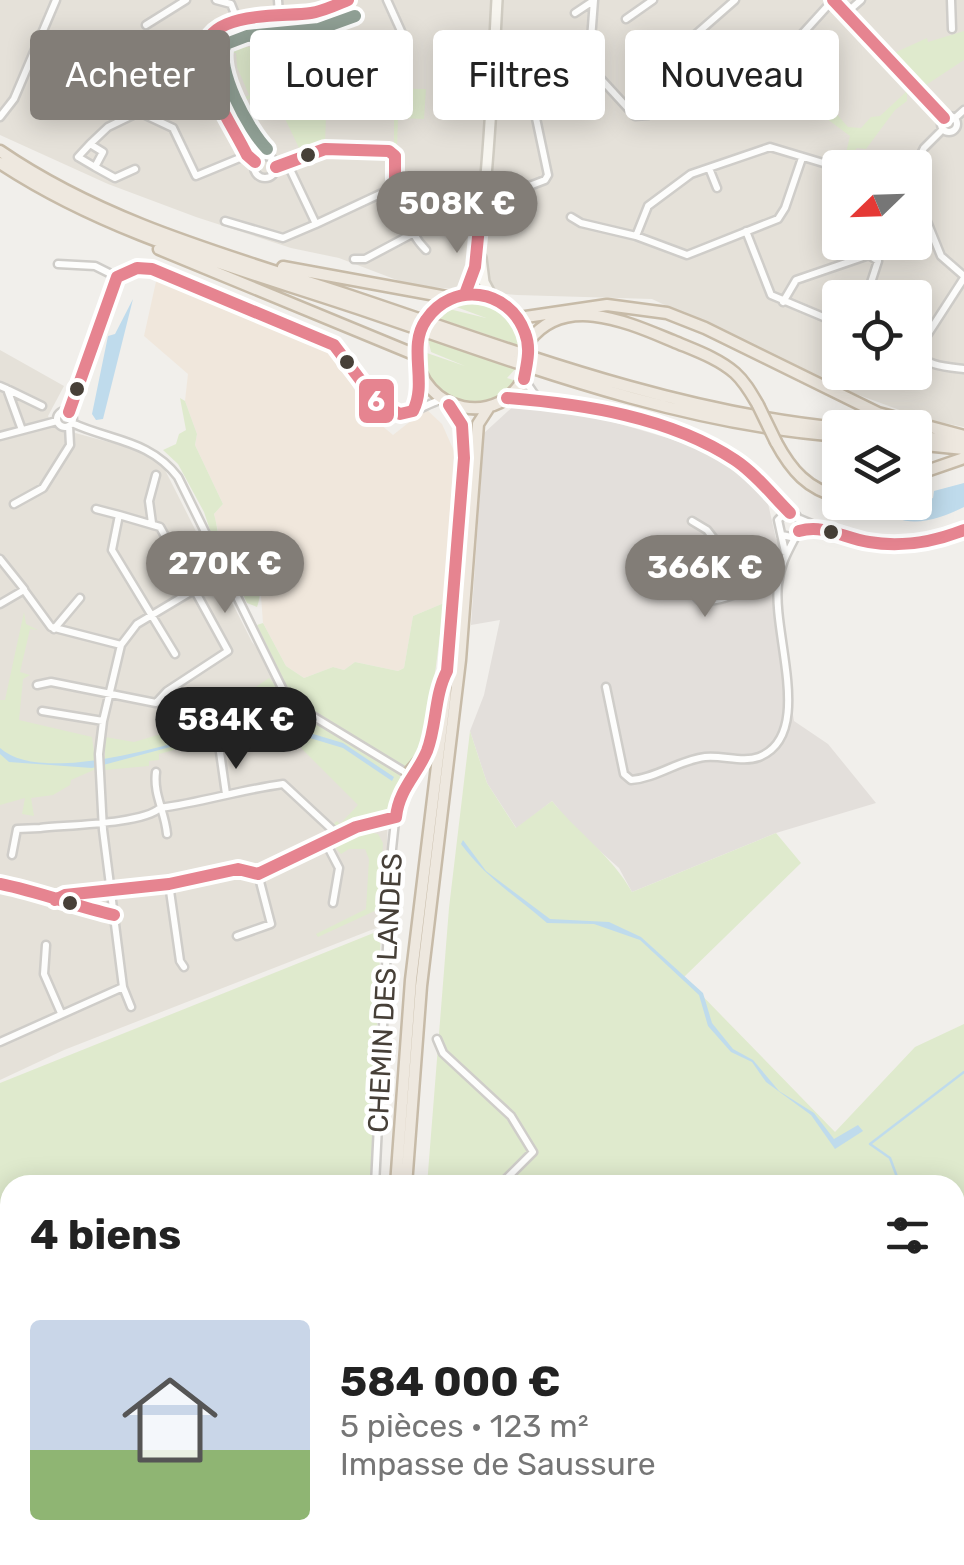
<!DOCTYPE html>
<html lang="fr">
<head>
<meta charset="utf-8">
<style>
  body { margin:0; font-family:Rubik,sans-serif; background:#f6f6f6; color:#222; height:100vh; display:flex; flex-direction:column; font-size:38px; white-space:nowrap }
  * { box-sizing:border-box; margin:0 }
  p { font-size:32px; color:#767676 }
  .icon { flex:none; width:55px; height:55px; fill:none; stroke:currentColor; stroke-width:2; stroke-linecap:round; stroke-linejoin:round }
  .map { position:relative; flex:1; overflow:hidden }
  .drawer { position:absolute; left:0px; top:1175px; width:965px; height:390px; display:flex; flex-direction:column; background:#fff; border-radius:30px 30px 0 0; box-shadow:0 5px 25px #0003 }
  .drawer>* { flex:none }
  .banner { position:absolute; left:30px; top:30px; width:905px; height:90px; display:flex; gap:20px }
  .needle { width:65px; rotate:247deg }
  .fabs { position:absolute; left:822px; top:150px; display:grid; gap:20px }
  .fabs a { display:grid; place-items:center; width:110px; height:110px; border-radius:10px; background:#fff; box-shadow:0 5px 25px #0003; font-size:50px }
  .price { position:absolute; translate:-50% -85px; padding:0 22px; border-radius:35px; background:#827d77; color:#fff; font-size:32px; line-height:65px; filter:drop-shadow(0 2px 5px #0008) }
  .price::after { content:''; position:absolute; left:50%; top:60px; width:30px; height:22px; margin-left:-15px; background:inherit; clip-path:polygon(0 0,100% 0,50% 100%) }
  .price.active { background:#222; color:#fff }
  ul { padding:0; list-style:none }
  li { display:flex; align-items:center; gap:30px; height:250px; padding:0 30px }
  li span { display:grid; place-items:center; flex:none; width:280px; height:200px; border-radius:10px; color:#555 }
  li>.icon { margin-inline-start:auto }
  span .icon { width:120px; height:120px; fill:#fffc; stroke-width:1 }
  li b { font-size:42px }
  h2 { display:flex; justify-content:space-between; align-items:center; height:120px; padding:0 30px; font-size:42px }
  .tag { padding:0 35px; border-radius:10px; background:#fff; box-shadow:0 5px 25px #0003; font-size:35px; line-height:90px }
  .tag.active { background:#827d77; color:#fff }
  .map>svg:first-child { display:block }
  .residential { fill:#e5e1d9; fill-rule:evenodd }
  .commercial { fill:#f0e7dc }
  .industrial { fill:#e3dfdb }
  .green { fill:#dfeacd }
  .water { fill:#bfdbec }
  .lines { fill:none; stroke-linecap:round; stroke-linejoin:round }
  .stream { stroke:#bfdbec; stroke-width:2.5 }
  .minor-casing { stroke:#cfcdc9; stroke-width:11 }
  .secondary-casing { stroke:#d0ccc2; stroke-width:14 }
  .trunk-casing { stroke:#c7bba8; stroke-width:15 }
  .minor { stroke:#fdfdfc; stroke-width:6 }
  .secondary { stroke:#f7f5ef; stroke-width:9 }
  .trunk { stroke:#eee8df; stroke-width:10 }
  .trunk-bridge-casing { stroke:#c7bba8; stroke-width:15; stroke-linecap:butt }
  .trunk-bridge { stroke:#eee8df; stroke-width:10 }
  .bus-1-casing { stroke:#fff; stroke-width:20 }
  .bus-2-casing { stroke:#fff; stroke-width:20 }
  .bus-1 { stroke:#e68490; stroke-width:12 }
  .bus-2 { stroke:#90a095; stroke-width:12 }
  .bus-dot { fill:#474038; stroke:#fff; stroke-width:4 }
  .labels { text-anchor:middle; dominant-baseline:central; stroke-width:9; stroke-linejoin:round; paint-order:stroke }
  .street-label { font-size:28px; fill:#474038; stroke:#fff }
  .line-badge { stroke:#fff; stroke-width:4 }
  .badge-label { font-size:28px; text-anchor:middle; font-weight:bold; fill:#fff }
</style>
</head>
<body>
<div class="map">
<svg width="964" height="1565" viewBox="0 0 964 1565">
  <rect width="100%" height="100%" fill="#f1efeb"/>
  <path class="residential" d="M0,0H964V427L924,419L848,391L652,299L517,295L410,285L339,258L291,248L196,217L108,184L0,135ZM840,168H915V242H840ZM840,298H915V372H840Z
    M0,350L64,386L48,416L53,427L138,450L163,466L252,642L388,816L384,925L64,1050L0,1080Z"/>
  <path class="commercial" d="M157,277L320,346L340,363L367,413L393,435L426,409L442,424L454,451L444,603L413,616L404,668L398,671L355,662L344,670L333,667L304,678L286,666L263,623L261,596L238,559L222,547L214,514L223,504L195,445L197,434L185,401L188,374L144,336Z"/>
  <path class="industrial" d="M517,403L593,416L671,439L730,461L765,490L776,539L798,540L773,593L794,721L828,744L876,803L776,833L632,892L619,868L574,828L552,801L517,829L487,783L470,731L484,695L500,620L471,625L484,433Z"/>
  <path class="green" d="M252,22H257L260,50L267,46L309,44V48L303,49L304,57H308L310,87L426,89L424,119L398,118L397,146H394V117L326,116L325,144L301,152L273,94L258,99L255,96L232,107L230,104L249,95L237,67L236,53L212,52L213,46L253,47Z
    M964,31V60L923,87L892,54L927,38L928,42Z
    M907,91V101L895,110L866,149L857,148L850,156L845,157L850,136L823,116L777,115L814,102L833,110L848,127L861,128L871,117L880,116Z
    M473,299L489,301L510,315L524,347L434,317H442L449,309L486,318L451,305Z
    M428,339L516,368L507,378L516,381C480,425 429,402 421,351L465,366L431,352Z
    M180,398L185,401L197,434L195,445L223,504L214,514C217,524 218,538 222,547C233,568 270,572 257,607L247,603L229,565L217,551L204,512L178,464L163,450L176,444L179,434L186,430Z
    M444,603C439,636 430,744 411,766H403L303,704L288,689L257,625L263,623L286,666L304,678L333,667L344,670L355,662L398,671L404,668L413,616Z
    M24,612L26,624L38,630L30,629L20,672L30,675L23,679L19,720L92,737L96,769L71,780L70,785L53,795L31,798L34,816L22,814L25,798L0,805V700H5Z
    M269,678L299,710L401,773L392,812L357,824L355,821L377,816H366L337,829L332,825L337,821L340,824L358,805L296,743L280,738L224,741V748L214,750L211,740L159,754V760L149,761V766L105,770V737L134,742L178,729L172,716L178,705L189,723L219,712Z
    M470,731L487,783L516,828L552,801C578,833 612,856 632,892L776,833L801,863L684,977L835,1132L915,1047L964,1024V1236L955,1242V1185H427L449,908Z
    M368,832L378,834L383,843L379,909L318,937L316,934L366,909L369,859L365,849H349L341,854L333,845Z
    M381,930L371,1185H10V1555H342L341,1565H0V1083Z"/>
  <path class="water" d="M133,299L103,419L96,420L92,414L108,336L115,334Z
    M964,483V507C944,517 918,527 896,518V512L933,498L934,491Z
    M260,718L343,743L394,777L392,781L343,748L260,723L92,768L9,762L0,754V748C46,790 203,734 260,718Z
    M463,840L486,871L550,919L609,922L641,937L703,993L712,1023L733,1049L753,1060L779,1091L814,1113L834,1139L858,1125L863,1131L835,1149L811,1115L766,1082L752,1062L731,1052L708,1026L699,995L640,940L594,924L547,923C517,897 485,877 461,844Z"/>
  <g class="lines">
    <path class="stream" d="M900,1185L890,1158L870,1144L964,1072
      M0,1522L10,1515
      M840,1565L842,1555"/>
    <g class="minor-casing">
      <path id="minor" d="M216,0L231,4L237,19
        M278,0L279,15
        M594,0L589,66L635,116L648,115L764,76L833,0
        M833,0L944,118
        M951,0L952,29
        M575,13L593,1
        M310,14L311,47L317,55L383,57L405,47L406,42L387,0
        M845,14L861,0
        M626,19L653,0
        M146,25L186,0
        M571,47L590,34
        M663,56L670,57L735,0
        M139,112L127,85L155,73H207
        M941 124a8 8 0 1 1 16 0a8 8 0 1 1-16 0Z
        M0,117L14,99L56,0
        M954,119L964,110
        M90,144L78,157L95,167L103,152L90,144L108,127L139,112L173,128L196,176L247,155
        M254 167a11 11 0 1 1 22 0a11 11 0 1 1-22 0Z
        M255,162L247,155C235,130 207,88 204,62C198,6 279,18 311,13C324,11 337,5 348,0
        M288,165L316,224L395,187
        M95,167L115,178L135,169
        M276,167L325,149L389,151L395,156V187L412,209L445,212L481,207
        M709,168L717,188
        M914,168L924,148L943,129
        M915,192L941,256L964,276
        M484,196H503L545,180L548,175L529,85L522,79L492,77
        M412,209C406,225 415,239 426,250
        M571,217L581,223L636,236L687,255L778,219L785,208L802,158
        M225,221L283,238L316,224
        M746,231L771,295L840,324
        M636,236L648,206L691,174L770,147L840,168
        M354,259H365L412,234
        M58,264L95,266L117,277
        M117,277L137,268L152,269L334,345C358,363 364,416 404,414C416,413 428,403 441,400
        M783,302L796,280L869,255L878,261L866,298
        M915,347L924,340L964,278
        M915,350C924,366 947,367 964,369
        M524,379L537,398
        M0,386L7,389L22,430
        M9,390L42,406
        M509,398C571,401 682,423 734,459C756,474 770,495 790,513
        M414,409L422,396V381
        M57 419a8 8 0 1 1 16 0a8 8 0 1 1-16 0Z
        M69,412L89,364L117,277
        M72,423C111,441 150,440 178,477L283,690L306,712L408,774L397,802L392,849L375,1185
        M0,436L57,421
        M14,504L43,488L70,445L69,426
        M96,509L119,515
        M800,519C859,544 901,558 964,530
        M692,521L707,530L749,584
        M152,523L149,501L156,475
        M782,535L791,537L799,531L800,521L796,515L784,514L778,520L785,552
        M652,552H661L699,600C715,603 737,596 749,584L777,586
        M0,559L24,589
        M0,604L24,590L51,627L121,645
        M54,629L80,598
        M37,685L51,682L156,703L167,691L228,651L160,527L119,515L112,550L175,654
        M606,687L624,774L631,780C657,778 679,760 705,757C722,755 743,763 759,757C815,735 772,635 778,584C780,565 788,551 797,534
        M42,711L103,721
        M220,752L226,794
        M156,772C153,795 165,811 167,834
        M326,843L339,868L333,903
        M12,855L17,829L40,828C66,825 143,824 160,808C203,802 240,790 283,784L339,836
        M0,884L50,894L62,904L114,915
        M169,884L180,961L184,967
        M55,900L65,895L169,884L238,869L258,874L356,827L396,817
        M237,936L271,924L258,874
        M46,945L44,974L61,1013
        M131,1007L123,987L103,830L99,754L103,721L121,645L137,624L224,572
        M437,1039L443,1053L511,1116L533,1152L500,1185
        M0,1042L123,987
        M347,1565L350,1555
        M398,1565L399,1555
        M509,1565L519,1555"/>
    </g>
    <g class="secondary-casing">
      <path id="secondary" d="M481,258L484,282L492,297
        M465,294C486,265 494,50 497,0"/>
    </g>
    <g class="trunk-casing">
      <path id="trunk" d="M0,151C108,225 234,257 357,298C515,351 673,412 840,428
        M0,163C109,235 235,267 357,308C514,361 674,424 840,436
        M159,249L416,355
        M283,267L452,298
        M432,312C469,279 520,296 530,344
        M519,318L607,305L667,313L705,328L878,413L964,436
        M529,341C565,293 629,323 673,341C694,350 718,358 735,373C745,382 751,393 758,405
        M416,352C420,413 501,431 526,373
        M915,436L963,442
        M776,442C791,470 808,490 840,497
        M915,444L964,449
        M915,475L964,458
        M408,774L426,753L439,690
        M396,1185L411,980L445,700L462,496L463,432L449,405
        M406,1185L421,986L460,660L478,424L489,407
        M374,1565L375,1555
        M384,1565L385,1555"/>
    </g>
    <use href="#minor" class="minor"/>
    <use href="#secondary" class="secondary"/>
    <use href="#trunk" class="trunk"/>
    <g class="trunk-bridge-casing">
      <path id="trunk-bridge" d="M417,340L432,312
        M526,373L530,345
        M758,405L776,442"/>
    </g>
    <use href="#trunk-bridge" class="trunk-bridge"/>
    <g class="bus-1-casing">
      <path id="bus-1" d="M833,0L944,118
        M255,162L247,155C233,127 214,100 206,70C190,8 275,18 311,13C324,11 336,5 348,0
        M276,167L325,149L389,151L395,156V187L412,209L445,212L481,207L475,267L465,294
        M117,277L137,268L152,269L334,345L377,402L400,414L413,411C428,382 407,347 426,320C452,281 509,288 525,333C531,348 527,363 524,379
        M507,398C583,404 670,417 735,460C756,474 772,495 790,513
        M69,412L117,277
        M799,531C824,524 844,538 869,542C902,548 933,542 964,530
        M0,884C40,892 74,906 114,915
        M55,900L65,895L169,884L238,869L258,874L356,827L396,817C399,789 417,775 427,751C437,725 434,696 447,671L464,458L462,425L449,405"/>
    </g>
    <g class="bus-2-casing">
      <path id="bus-2" d="M267,149C249,131 214,67 226,44L247,36L319,29L355,16"/>
    </g>
    <use href="#bus-1" class="bus-1"/>
    <use href="#bus-2" class="bus-2"/>
  </g>
  <g class="bus-dot">
    <circle cx="308" cy="155" r="9"/>
    <circle cx="347" cy="362" r="9"/>
    <circle cx="77" cy="389" r="9"/>
    <circle cx="831" cy="532" r="9"/>
    <circle cx="70" cy="903" r="9"/>
  </g>
  <g class="labels">
    <g class="street-label">
      <text transform="translate(385 993) rotate(-87)">CHEMIN DES LANDES</text>
    </g>
  </g>
  <rect class="line-badge" x="357" y="377" width="39" height="48" rx="10" fill="#e68490"/>
  <g class="badge-label">
    <text x="376" y="411">6</text>
  </g>
</svg>
<div class="fabs">
<a><svg class="needle" viewBox="-14 -14 28 28"><path d="M0-13l5 13h-10z" fill="#e53935"/><path d="M0 13l5-13h-10z" fill="#767676"/></svg></a>
<a><svg class="icon" aria-label="locate" viewBox="0 0 24 24"><circle cx="12" cy="12" r="6"/><path d="M12 2v4M12 18v4M2 12h4M18 12h4"/></svg></a>
<a><svg class="icon" aria-label="layers" viewBox="0 0 24 24"><path d="M12 4l9 5-9 5-9-5zM3 14l9 5 9-5"/></svg></a>
</div>
<b class="price" style="left:457px;top:256px">508K €</b>
<b class="price" style="left:225px;top:616px">270K €</b>
<b class="price" style="left:705px;top:620px">366K €</b>
<b class="price active" style="left:236px;top:772px">584K €</b>
<div class="banner">
<a class="tag active">Acheter</a>
<a class="tag">Louer</a>
<a class="tag">Filtres</a>
<a class="tag">Nouveau</a>
</div>
<section class="drawer">
<h2>4 biens<svg class="icon" aria-label="filters" viewBox="0 0 24 24"><path d="M4 7h16M4 17h16"/><circle cx="9" cy="7" r="2"/><circle cx="15" cy="17" r="2"/></svg></h2>
<ul>
<li><span style="background:linear-gradient(#c9d6e8 65%,#8fb573 0)"><svg class="icon" aria-label="home" viewBox="0 0 24 24"><path d="M3 11l9-7 9 7M6 9v11h12V9"/></svg></span><div><b>584 000 €</b><p>5 pièces · 123 m²</p><p>Impasse de Saussure</p></div></li>
</ul>
</section>
</div>
</body>
</html>
